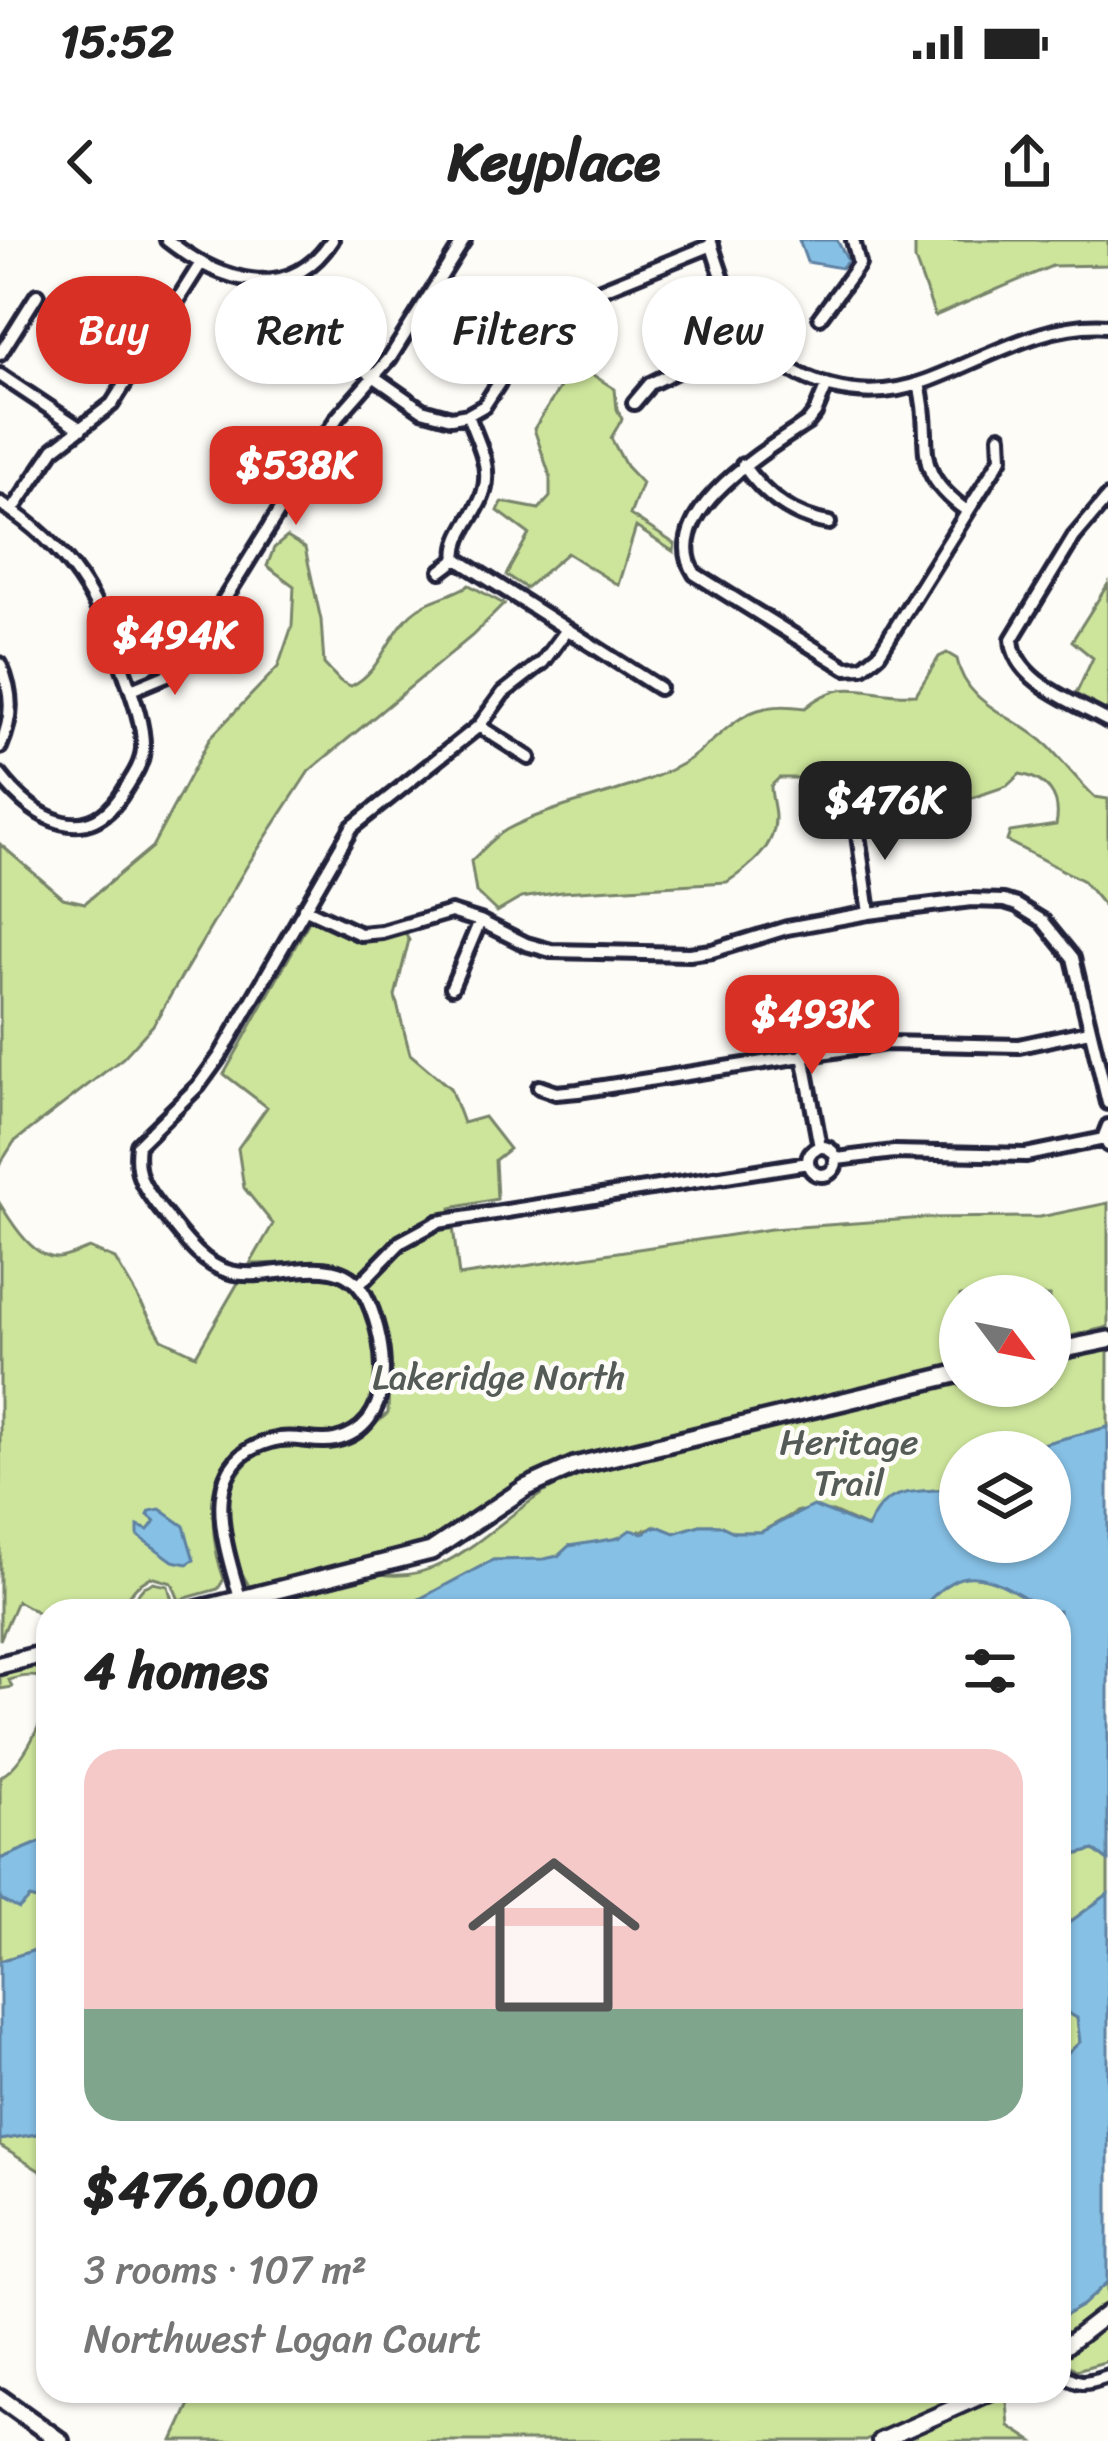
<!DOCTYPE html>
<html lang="en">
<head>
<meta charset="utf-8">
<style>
  body { margin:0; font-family:Sriracha,sans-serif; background:#f2f2f2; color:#222; height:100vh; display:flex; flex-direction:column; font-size:45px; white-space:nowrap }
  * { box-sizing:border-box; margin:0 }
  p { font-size:39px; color:#767676 }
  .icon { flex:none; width:66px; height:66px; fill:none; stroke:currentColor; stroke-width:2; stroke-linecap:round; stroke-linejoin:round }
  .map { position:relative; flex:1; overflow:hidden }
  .drawer { position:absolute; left:36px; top:1359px; width:1035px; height:804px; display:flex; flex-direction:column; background:#fff; border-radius:36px; box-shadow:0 3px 9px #0004 }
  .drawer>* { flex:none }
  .guide { position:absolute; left:36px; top:36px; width:1038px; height:108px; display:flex; gap:24px }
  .needle { width:78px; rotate:122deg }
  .tools { position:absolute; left:939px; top:1035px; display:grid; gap:24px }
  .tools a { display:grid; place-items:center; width:132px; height:132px; border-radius:50%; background:#fff; box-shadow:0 3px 9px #0004; font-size:60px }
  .price { position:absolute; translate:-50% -102px; padding:0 27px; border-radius:24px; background:#d93025; color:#fff; font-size:39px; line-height:78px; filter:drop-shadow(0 3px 6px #0008) }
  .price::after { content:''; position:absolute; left:50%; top:72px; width:36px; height:27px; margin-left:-18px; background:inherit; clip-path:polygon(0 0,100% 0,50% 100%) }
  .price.selected { background:#222; color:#fff }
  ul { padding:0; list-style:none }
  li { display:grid; align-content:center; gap:24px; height:636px; padding:0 48px }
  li+li { border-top:3px solid #e0e0e0 }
  li span { display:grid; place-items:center; height:372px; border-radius:36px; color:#555 }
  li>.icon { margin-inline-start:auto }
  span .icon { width:216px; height:216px; fill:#fffc; stroke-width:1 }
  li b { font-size:51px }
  h2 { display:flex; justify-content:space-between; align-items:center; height:144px; padding:0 48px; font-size:51px }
  .tag { padding:0 42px; border-radius:54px; background:#fff; box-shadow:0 3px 9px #0004; font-size:42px; line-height:108px }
  .tag.selected { background:#d93025; color:#fff }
  .status { display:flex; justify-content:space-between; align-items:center; height:84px; padding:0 60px; background:#fff; direction:ltr }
  .status svg { height:33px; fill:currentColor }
  header { display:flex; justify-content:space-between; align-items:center; height:156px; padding:0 48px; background:#fff; font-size:54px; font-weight:800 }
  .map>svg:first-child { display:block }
  .green { fill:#cde59b; stroke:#78846b; stroke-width:3 }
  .water { fill:#86c0e5; stroke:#5e81a1; stroke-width:3 }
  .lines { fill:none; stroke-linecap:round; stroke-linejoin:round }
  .minor-casing { stroke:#22223b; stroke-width:20 }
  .tertiary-casing { stroke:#22223b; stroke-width:22 }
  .secondary-casing { stroke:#22223b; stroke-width:24 }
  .minor { stroke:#fdfcf7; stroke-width:10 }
  .tertiary { stroke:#fdfcf7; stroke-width:14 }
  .secondary { stroke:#fdfcf7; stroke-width:15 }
  .labels { text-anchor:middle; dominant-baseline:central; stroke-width:9; stroke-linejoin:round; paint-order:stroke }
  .park-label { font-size:36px; fill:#555c58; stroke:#fdfcf7 }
</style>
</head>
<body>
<div class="status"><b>15:52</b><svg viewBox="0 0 49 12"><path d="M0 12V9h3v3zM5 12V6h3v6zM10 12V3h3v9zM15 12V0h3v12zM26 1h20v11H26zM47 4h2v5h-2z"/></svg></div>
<header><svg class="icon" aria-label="back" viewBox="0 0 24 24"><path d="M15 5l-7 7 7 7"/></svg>Keyplace<svg class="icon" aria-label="share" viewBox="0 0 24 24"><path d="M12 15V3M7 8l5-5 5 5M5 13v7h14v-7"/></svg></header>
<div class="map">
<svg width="1108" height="2201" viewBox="0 0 1108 2201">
  <rect width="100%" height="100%" fill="#fdfcf7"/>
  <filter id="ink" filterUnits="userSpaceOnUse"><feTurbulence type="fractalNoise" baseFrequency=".00833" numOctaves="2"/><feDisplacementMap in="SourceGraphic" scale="24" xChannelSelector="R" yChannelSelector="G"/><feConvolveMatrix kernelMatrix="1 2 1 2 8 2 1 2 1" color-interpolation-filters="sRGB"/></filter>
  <g filter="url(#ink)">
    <path class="green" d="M915,0H1108V25L1052,26L935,76L915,20Z
      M542,94L571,121L615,149L617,169L622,179L611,198L626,226L642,243L630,275L675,304L674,312L636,287L618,345L567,313L526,348L506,335L529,294L498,271L502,262L539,269L550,257V236L534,189L568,134L536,105Z
      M287,297L305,308L321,380L324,424L340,441L351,446C381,432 387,396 411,374C427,359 450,357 469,345L504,364L472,396L309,531L247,626L153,785L123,818L14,902L0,924V604L63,658L85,663L152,607L210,498L278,427L292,386L294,346L267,326L274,308Z
      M1108,344V469L1107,471L1076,454L1093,418L1072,401Z
      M947,413L957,419C966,468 1019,476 1050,508C1065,524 1079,542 1095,557L1108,559V671L1083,641L1007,601L1010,592L1056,585C1062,557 1047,539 1020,534L1007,546L963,561L909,528L887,526L838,538H779L771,546C771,557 775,567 775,577C776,607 750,627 727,642L562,652L521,658L497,672L476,652L471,621C482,611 493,598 506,590C562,560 627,555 682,524C709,509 728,480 758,470C774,465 789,466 805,468C845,433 871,458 916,454L939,417Z
      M311,678C349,697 362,703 404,692L409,700L395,756L410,814L450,848L463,883L484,877L509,909L495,920L497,959L451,968V977C409,989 389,1002 361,1036L327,1022L250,1024L273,984L244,948L238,908L267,867L224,834Z
      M1108,963V1087L1050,1101V1056H960V1124L625,1205L537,1237L432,1306L249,1346C243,1335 237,1324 232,1313C215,1268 235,1209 286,1204C304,1203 325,1210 342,1205C360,1199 374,1185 388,1173L390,1109L368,1045C392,1017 415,991 453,987L459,1036L771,989L925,978L1040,977Z
      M0,964C12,983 33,1019 59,1018C68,1017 81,1011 89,1008L115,1019L162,1099L196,1115L238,1043C260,1040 310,1026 329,1033C375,1049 400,1153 360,1184C335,1205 309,1188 280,1192C206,1203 204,1283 224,1339L218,1349L179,1360L172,1343L151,1337L137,1346L114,1371H48V1378L17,1361L0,1400Z
      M1108,1107V1187L1011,1212H960V1248L923,1251L879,1269L869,1288L833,1272L798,1271L761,1292H734L719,1285H700L674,1293L656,1286L598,1304L569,1306L558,1316L544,1320H493L397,1371H230L381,1334C446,1346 498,1278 548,1250C562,1242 577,1237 592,1231L960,1141V1146H1050V1119Z
      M963,1335C990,1338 1019,1345 1035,1367L1004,1371L981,1363L959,1371H920L935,1352Z
      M153,1343L168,1346L173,1364L151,1371H124L144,1347Z
      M48,1419V1442C37,1433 22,1436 9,1440L12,1447L0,1449V1432Z
      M48,1457V1599L0,1619V1537C23,1525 43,1482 48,1457Z
      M1094,1610L1108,1621V1654L1059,1690V1619Z
      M29,1658L48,1663V1706L0,1721V1659Z
      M1059,1768L1077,1778L1080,1802L1059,1822Z
      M48,1892V1936L0,1906V1900Z
      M1108,2042V2068L1059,2104V2079L1083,2065Z
      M1108,2077V2121L1076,2130L1066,2123L1063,2112Z
      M196,2151H979L865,2201H173Z
      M995,2151H1006L1009,2186L1032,2201H890Z"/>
    <path class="water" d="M799,0H837L848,21L841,28L807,22Z
      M1108,1187V1621L1094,1610L1059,1619V1371H1025L1034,1367C1027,1357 1022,1356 1012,1350C970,1326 949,1335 920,1371H397L493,1320L544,1319L558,1316L569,1306L619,1298L630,1290L643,1293L657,1286L674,1293L700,1285H719L734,1292H761L813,1266L868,1288C884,1243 919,1254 960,1248V1302H1050V1212H1011Z
      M160,1269L184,1286L194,1320L187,1324L173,1321L138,1296V1286L148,1290L155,1281L148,1275L150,1271Z
      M48,1599V1663L30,1658L19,1669L0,1659V1619Z
      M1108,1654V2042L1083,2065L1059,2079V1822L1080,1802L1077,1778L1059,1768V1690Z
      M48,1706V1892L0,1900V1721Z"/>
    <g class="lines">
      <g class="minor-casing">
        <path id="minor" d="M167,0C218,40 288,67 332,0
          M711,3C721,34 731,69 752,95C793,147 864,165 926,141C984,120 1044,81 1108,86
          M273,40L310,92L422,170L451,178L468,175L484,166L528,98L551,70L712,5
          M820,77L859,24L853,0
          M0,114L37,55
          M0,135L81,189
          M919,144C935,205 906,227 967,271
          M826,147L815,173L807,183C766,210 657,275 695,334L846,428L863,427L879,414L1001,218L1000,196
          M634,163L650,144L751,95
          M743,225C764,255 792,277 829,283
          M1108,257L1074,297L1012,399C1014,442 1075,462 1108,481
          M0,263C71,308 100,360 126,437C134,459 144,486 143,509C142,525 132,538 124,551C88,611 35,580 0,535
          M12,271L54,209L112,164L201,23
          M457,319L659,448
          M441,331L457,319C452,293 485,269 486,240C488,218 475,196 468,175
          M0,424C13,454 13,477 0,507
          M131,450L177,431L188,418L337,178L390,118L464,0
          M479,486L529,518
          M856,580L869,673
          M304,668L360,694L382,692L451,672L480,681L526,704L551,711L689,714L712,711L787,688L869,673L971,660L1004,661L1017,665L1043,681L1073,718L1108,863
          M452,747L480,681
          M803,815L820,907
          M539,847L556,853L578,851L885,803L1019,806L1089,791
          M1108,886L1104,896L1108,905
          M808 921a14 14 0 1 1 28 0a14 14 0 1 1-28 0Z
          M837,919L894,912L1026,915L1104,899
          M359,1045L401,1002L438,982L808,923
          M240,1358C224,1302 193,1215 280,1199C299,1196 316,1204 335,1200C397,1186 388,1106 368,1061C342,1001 272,1046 227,1031C198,1022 180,992 161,970C143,947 134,934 138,905L199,845L220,816L352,587L479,486L503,453L543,422L566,391
          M1059,2130C1077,2147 1087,2143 1108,2136"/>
      </g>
      <g class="tertiary-casing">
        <path id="tertiary" d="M1059,2111L1108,2073
          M880,2201L992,2151"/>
      </g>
      <g class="secondary-casing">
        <path id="secondary" d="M1050,1112L1108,1100
          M194,1371L431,1311L525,1248L574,1226L960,1133
          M0,1425L48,1413
          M0,2158L60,2201"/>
      </g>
      <use href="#minor" class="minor"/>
      <use href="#tertiary" class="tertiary"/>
      <use href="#secondary" class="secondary"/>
    </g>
  </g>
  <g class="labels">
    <g class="park-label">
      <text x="499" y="1137">Lakeridge North</text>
      <text x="849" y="1202">Heritage<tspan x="849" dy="41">Trail</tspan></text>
    </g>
  </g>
</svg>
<div class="tools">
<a><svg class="needle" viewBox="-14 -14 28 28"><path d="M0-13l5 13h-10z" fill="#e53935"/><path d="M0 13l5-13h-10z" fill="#767676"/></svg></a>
<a><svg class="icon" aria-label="layers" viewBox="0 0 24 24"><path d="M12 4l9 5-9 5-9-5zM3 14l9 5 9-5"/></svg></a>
</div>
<b class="price" style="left:296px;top:288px">$538K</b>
<b class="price" style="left:175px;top:458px">$494K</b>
<b class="price selected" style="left:885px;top:623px">$476K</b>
<b class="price" style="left:812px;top:837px">$493K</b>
<div class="guide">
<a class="tag selected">Buy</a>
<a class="tag">Rent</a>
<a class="tag">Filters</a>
<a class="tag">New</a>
</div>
<section class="drawer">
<h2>4 homes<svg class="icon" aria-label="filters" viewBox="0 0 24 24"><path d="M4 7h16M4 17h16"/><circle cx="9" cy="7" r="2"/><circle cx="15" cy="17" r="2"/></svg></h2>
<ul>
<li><span style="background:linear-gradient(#f6c9c9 70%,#7fa58c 0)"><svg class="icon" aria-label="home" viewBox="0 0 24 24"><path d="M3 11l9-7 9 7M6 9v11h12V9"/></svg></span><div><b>$476,000</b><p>3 rooms · 107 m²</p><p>Northwest Logan Court</p></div></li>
</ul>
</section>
</div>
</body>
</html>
